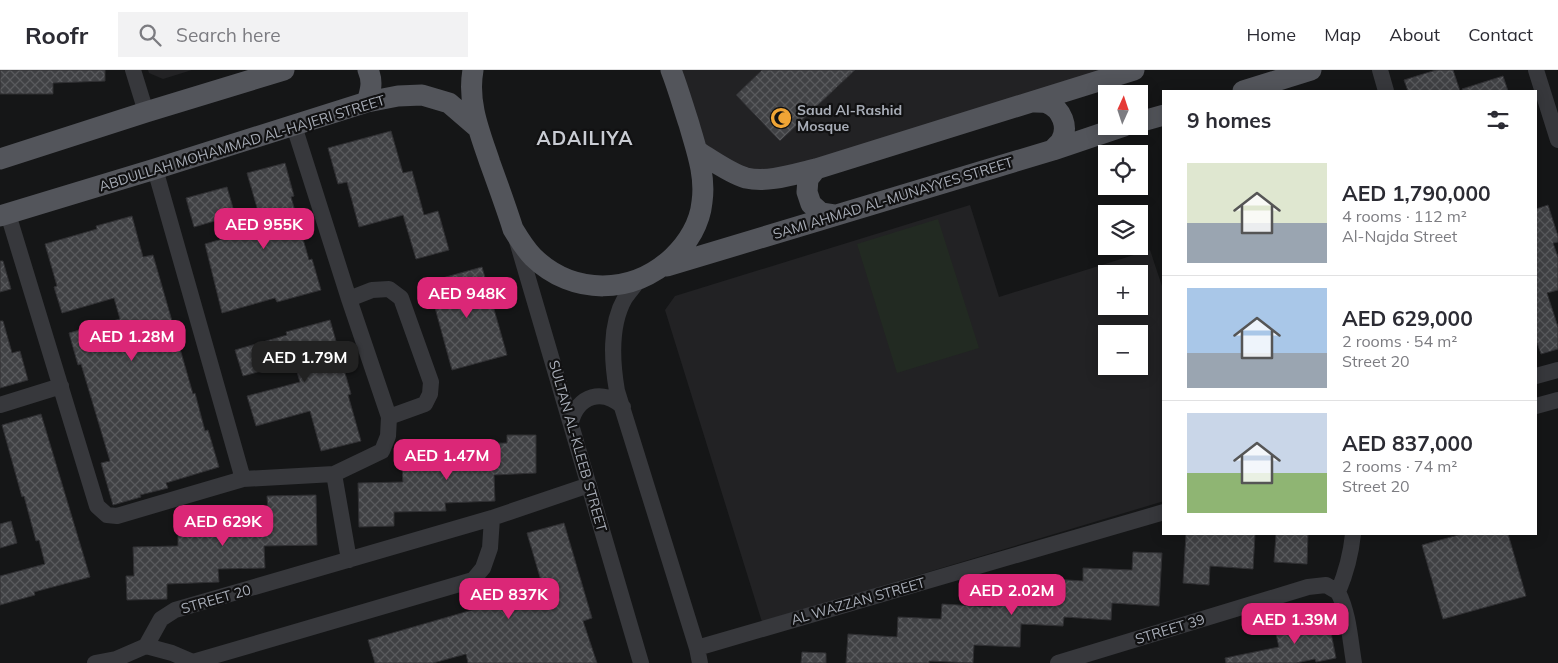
<!DOCTYPE html>
<html lang="en">
<head>
<meta charset="utf-8">
<style>
  body { margin:0; font-family:Mulish,sans-serif; background:#f2f2f3; color:#2b2b33; height:100vh; display:flex; flex-direction:column; font-size:19px; white-space:nowrap }
  * { box-sizing:border-box; margin:0 }
  p { font-size:16px; color:#7c7c81 }
  .icon { flex:none; width:28px; height:28px; fill:none; stroke:currentColor; stroke-width:2; stroke-linecap:round; stroke-linejoin:round }
  .map { position:relative; flex:1; overflow:hidden }
  .details { position:absolute; left:1162px; top:20px; width:375px; height:445px; display:flex; flex-direction:column; background:#fff; border-radius:0px; box-shadow:0 2px 12px #0003 }
  .details>* { flex:none }
  .needle { width:32px; rotate:3deg }
  .fabs { position:absolute; left:1098px; top:15px; display:grid; gap:10px }
  .fabs a { display:grid; place-items:center; width:50px; height:50px; border-radius:0px; background:#fff; box-shadow:0 2px 12px #0003; font-size:25px }
  .price { position:absolute; translate:-50% -42px; padding:0 11px; border-radius:10px; background:#db2777; color:#fff; font-size:16px; line-height:32px; filter:drop-shadow(0 1px 2px #0008) }
  .price::after { content:''; position:absolute; left:50%; top:30px; width:15px; height:11px; margin-left:-8px; background:inherit; clip-path:polygon(0 0,100% 0,50% 100%) }
  .price.on { background:#222; color:#fff }
  ul { padding:0; list-style:none }
  li { display:flex; align-items:center; gap:15px; height:125px; padding:0 25px }
  li+li { border-top:1px solid #e1e1e2 }
  li span { display:grid; place-items:center; flex:none; width:140px; height:100px; border-radius:0px; color:#555 }
  li>.icon { margin-inline-start:auto }
  span .icon { width:60px; height:60px; fill:#fffc; stroke-width:1 }
  li b { font-size:21px }
  h2 { display:flex; justify-content:space-between; align-items:center; height:60px; padding:0 25px; font-size:21px }
  header { display:flex; align-items:center; gap:30px; box-sizing:border-box; height:70px; padding:0 25px; background:#fff; border-bottom:1px solid #e1e1e2 }
  header strong { font-size:24px }
  nav { display:flex; gap:28px; margin-inline-start:auto; font-size:18px }
  .search { width:350px; height:45px; background:#f2f2f3; display:flex; align-items:center; gap:12px; box-sizing:border-box; padding:0 18px; border-radius:0px; color:#7c7c81; font-size:19px }
  .map>svg:first-child { display:block }
  .built { fill:#222224; fill-rule:evenodd }
  .park { fill:#222a22 }
  .building { fill:url(#building-cross-hatch); stroke:#303033 }
  .lines { fill:none; stroke-linecap:round; stroke-linejoin:round }
  .minor { stroke:#37383c; stroke-width:16 }
  .major { stroke:#53555b; stroke-width:21 }
  .labels { text-anchor:middle; dominant-baseline:central; stroke-width:4.5; stroke-linejoin:round; paint-order:stroke }
  .poi-label { font-size:14px; font-weight:bold; fill:#a8adb7; stroke:#111112; text-anchor:start }
  .street-label { font-size:14px; fill:#a8adb7; stroke:#111112 }
  .district-label { font-size:19px; font-weight:bold; letter-spacing:1px; fill:#c9ccd3; stroke:#111112 }
</style>
</head>
<body>
<header>
<strong>Roofr</strong>
<div class="search"><svg class="icon" aria-label="search" viewBox="0 0 24 24"><circle cx="10" cy="10" r="6"/><path d="M15 15l6 6"/></svg>Search here</div>
<nav><a>Home</a><a>Map</a><a>About</a><a>Contact</a></nav>
</header>
<div class="map">
<svg width="1558" height="593" viewBox="0 0 1558 593">
  <defs>
    <pattern id="building-cross-hatch" width="8" height="8" patternUnits="userSpaceOnUse" patternTransform="scale(1.25)"><rect width="8" height="8" fill="#404144"/><path d="M0 0l8 8M0 8l8-8" fill="none" stroke="#595a5d"/></pattern>
  </defs>
  <rect width="100%" height="100%" fill="#151617"/>
  <path class="built" d="M148,0H192L163,9L149,3Z
    M672,0H1135L774,109L697,82Z
    M970,135L999,227L1150,180L1164,222V431L762,552L665,240L675,226ZM1106,204H1139V236H1106ZM1106,264H1139V296H1106Z"/>
  <path class="park" d="M938,149L979,278L897,303L857,174Z"/>
  <path class="building" d="M0,0H105V11L53,13V24H0Z
    M762,0H855L780,71L736,25Z
    M1436,0H1453L1460,21H1408L1404,10Z
    M1503,6L1508,21H1463L1462,19Z
    M391,61L403,103L412,101L424,145L438,141L449,180L416,189L403,145L359,157L347,112L338,114L328,78Z
    M285,93L294,126L291,127L309,190L312,189L321,220L277,232L275,228L222,243L205,174L250,161L248,151L260,148L247,103Z
    M227,117L235,145L194,157L186,128Z
    M1548,135L1558,166V172L1553,173L1558,187V220L1547,223L1558,257V279L1541,284L1536,270V139Z
    M132,146L143,187L153,185L193,324L195,323L205,361L208,360L219,397L166,413L168,418L140,425L141,427L113,435L101,393L110,391L81,294L78,295L69,263L120,249L114,228L62,243L54,217L57,216L45,174L97,159L96,156Z
    M0,191H3L11,219L0,222Z
    M482,197L507,285L452,300L428,212Z
    M330,250L351,324L348,325L361,371L321,381L310,341L256,356L247,326L300,312L294,292L243,306L235,280L287,265L286,262Z
    M0,251H3L12,283L20,281L28,310L0,318Z
    M41,344L90,507L34,522L35,525L0,535V506L45,494L39,470L36,471L24,426L22,427L2,355Z
    M507,365H536V403L494,405L495,431L445,433L446,441L394,442V456L359,457L358,413L403,412L402,396L453,395V374L507,373Z
    M316,425L317,475L264,476L265,498L218,499L219,512L167,514V529L127,530L126,506H134L133,477L178,476V458L224,457V442L268,441L267,426Z
    M11,451L17,473L0,478V454Z
    M564,453L592,548L583,551L597,593H468L466,584L433,593H375L368,570L493,534L492,528L542,514L527,463Z
    M1186,464H1255L1253,499L1210,496L1209,515L1183,513Z
    M1276,464H1308L1307,494L1274,492Z
    M1462,464H1508L1526,526L1443,549L1422,475Z
    M1133,482L1162,483L1159,536L1112,533L1111,550L1064,547L1063,556L1021,554L1020,577L974,575L973,593L929,591V593H846L848,564L897,567L898,547L941,549L942,534L991,537L992,520L1037,522L1038,508L1083,511V498L1132,500Z
    M1328,548L1336,588L1316,592L1315,589L1296,593H1226L1225,588L1279,577L1274,556L1301,550L1302,554Z
    M802,582L826,583V593H801Z"/>
  <g class="lines">
    <path class="minor" d="M133,0L146,42
      M1380,0L1386,21
      M1536,0L1558,70
      M155,99L243,409
      M8,144L97,436L107,445L117,446L243,409L334,404L382,381L388,366L389,347L349,229L294,56
      M517,171L641,593
      M639,209C635,216 629,222 625,228C609,256 612,292 617,321L697,578L700,593
      M349,229L372,220L389,219L401,228L431,312L430,324L425,334L389,347
      M1536,306L1558,300
      M0,335L61,316
      M1536,336L1558,330
      M571,352C578,325 603,318 623,337
      M334,404L349,490
      M1338,522C1349,544 1350,569 1354,593
      M1338,522C1346,503 1351,484 1353,464
      M146,576L161,549L175,540L492,448L589,415
      M146,576L172,583L193,592L473,510L483,498L490,478L492,448
      M697,578L1164,442
      M95,593L116,589L146,576
      M1058,593L1308,517L1326,515L1338,522"/>
    <path class="major" d="M473,0C467,33 480,63 490,93C498,115 506,137 513,159C519,169 525,179 533,187C573,226 633,225 673,187C688,173 700,153 702,132C706,105 696,79 689,54C683,36 678,18 671,0
      M1243,21L1311,0
      M367,32C371,20 373,11 368,0
      M1035,32C1039,32 1044,32 1047,33C1062,39 1069,57 1061,71C1059,74 1055,77 1053,80
      M1139,52L1164,45
      M697,81C710,89 731,104 746,108C769,113 794,104 816,99L1134,0
      M0,89L146,42L284,0
      M816,99L808,109L807,122L811,134L821,143L834,145
      M0,146L155,99L367,32L398,26L422,25L449,33L478,58
      M667,196L1053,80L1124,56"/>
  </g>
  <defs>
    <g id="mosque-disc" transform="scale(1.125)"><circle r="9.5" fill="#f0a535" stroke="#111112"/><path d="M3.5-4.9A6 6 0 1 0 3.5 4.9A5 5 0 1 1 3.5-4.9Z" fill="#111"/></g>
  </defs>
  <g fill-rule="evenodd">
    <use href="#mosque-disc" x="781" y="48"/>
  </g>
  <g class="labels">
    <g class="poi-label">
      <text x="797" y="40">Saud Al-Rashid<tspan x="797" dy="16">Mosque</tspan></text>
    </g>
    <g class="street-label">
      <text transform="translate(242 73) rotate(-17)">ABDULLAH MOHAMMAD AL-HAJERI STREET</text>
      <text transform="translate(893 128) rotate(-17)">SAMI AHMAD AL-MUNAYYES STREET</text>
      <text transform="translate(578 376) rotate(74)">SULTAN AL-KLEEB STREET</text>
      <text transform="translate(216 529) rotate(-16)">STREET 20</text>
      <text transform="translate(858 531) rotate(-16)">AL WAZZAN STREET</text>
      <text transform="translate(1170 559) rotate(-17)">STREET 39</text>
    </g>
    <g class="district-label">
      <text x="585" y="68">ADAILIYA</text>
    </g>
  </g>
</svg>
<div class="fabs">
<a><svg class="needle" viewBox="-14 -14 28 28"><path d="M0-13l5 13h-10z" fill="#e53935"/><path d="M0 13l5-13h-10z" fill="#7c7c81"/></svg></a>
<a><svg class="icon" aria-label="locate" viewBox="0 0 24 24"><circle cx="12" cy="12" r="6"/><path d="M12 2v4M12 18v4M2 12h4M18 12h4"/></svg></a>
<a><svg class="icon" aria-label="layers" viewBox="0 0 24 24"><path d="M12 4l9 5-9 5-9-5zM3 14l9 5 9-5"/></svg></a>
<a>+</a>
<a>−</a>
</div>
<b class="price" style="left:264px;top:180px">AED 955K</b>
<b class="price" style="left:467px;top:249px">AED 948K</b>
<b class="price" style="left:132px;top:292px">AED 1.28M</b>
<b class="price on" style="left:305px;top:313px">AED 1.79M</b>
<b class="price" style="left:447px;top:411px">AED 1.47M</b>
<b class="price" style="left:223px;top:477px">AED 629K</b>
<b class="price" style="left:1012px;top:546px">AED 2.02M</b>
<b class="price" style="left:509px;top:550px">AED 837K</b>
<b class="price" style="left:1295px;top:575px">AED 1.39M</b>
<section class="details">
<h2>9 homes<svg class="icon" aria-label="filters" viewBox="0 0 24 24"><path d="M4 7h16M4 17h16"/><circle cx="9" cy="7" r="2"/><circle cx="15" cy="17" r="2"/></svg></h2>
<ul>
<li><span style="background:linear-gradient(#dfe7d0 60%,#9aa5b1 0)"><svg class="icon" aria-label="home" viewBox="0 0 24 24"><path d="M3 11l9-7 9 7M6 9v11h12V9"/></svg></span><div><b>AED 1,790,000</b><p>4 rooms · 112 m²</p><p>Al-Najda Street</p></div></li>
<li><span style="background:linear-gradient(#a9c7e8 65%,#9aa5b1 0)"><svg class="icon" aria-label="home" viewBox="0 0 24 24"><path d="M3 11l9-7 9 7M6 9v11h12V9"/></svg></span><div><b>AED 629,000</b><p>2 rooms · 54 m²</p><p>Street 20</p></div></li>
<li><span style="background:linear-gradient(#c9d6e8 60%,#8fb573 0)"><svg class="icon" aria-label="home" viewBox="0 0 24 24"><path d="M3 11l9-7 9 7M6 9v11h12V9"/></svg></span><div><b>AED 837,000</b><p>2 rooms · 74 m²</p><p>Street 20</p></div></li>
</ul>
</section>
</div>
</body>
</html>
